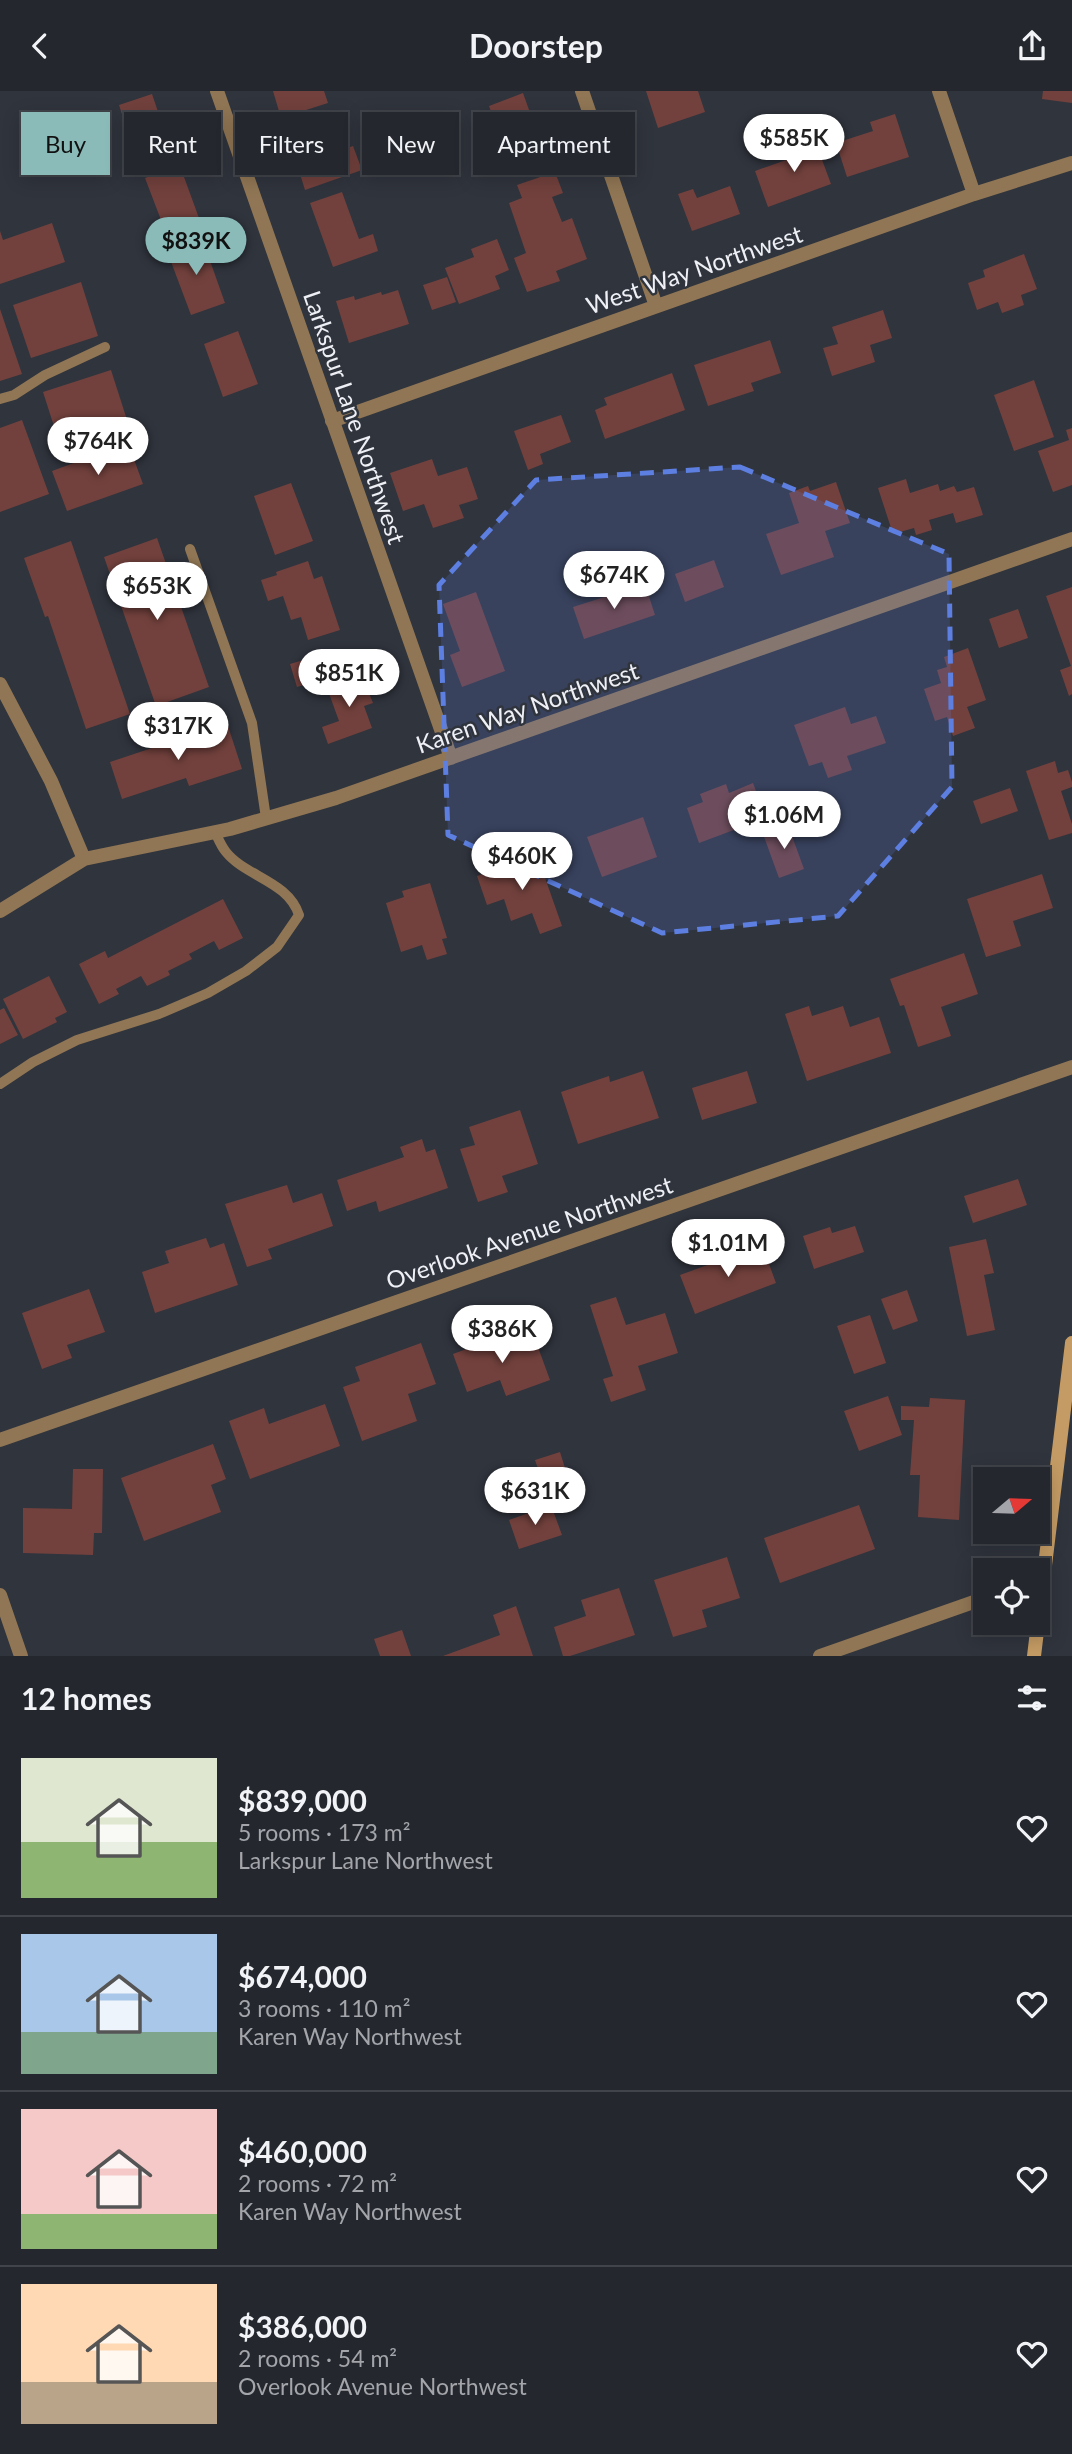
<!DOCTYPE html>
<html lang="en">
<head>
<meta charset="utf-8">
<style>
  body { margin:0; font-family:Lato,sans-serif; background:#30333a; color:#f1f3f6; height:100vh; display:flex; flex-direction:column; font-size:26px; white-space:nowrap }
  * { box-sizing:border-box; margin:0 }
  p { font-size:23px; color:#a3a5aa }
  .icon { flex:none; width:38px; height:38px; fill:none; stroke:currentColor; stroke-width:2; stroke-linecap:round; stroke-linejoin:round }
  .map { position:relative; height:1565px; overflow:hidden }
  .sheet { display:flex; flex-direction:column; background:#24272e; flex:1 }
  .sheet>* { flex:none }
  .banner { position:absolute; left:21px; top:21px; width:700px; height:63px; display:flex; gap:14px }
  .needle { width:46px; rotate:71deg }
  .fabs { position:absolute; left:973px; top:1376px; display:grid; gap:14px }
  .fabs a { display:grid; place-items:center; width:77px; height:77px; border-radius:0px; background:#24272e; box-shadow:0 4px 18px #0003,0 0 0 2px #41444a; font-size:35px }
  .price { position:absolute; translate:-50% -60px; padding:0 16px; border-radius:24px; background:#fff; color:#222; font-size:23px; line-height:46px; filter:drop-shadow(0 2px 4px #0008) }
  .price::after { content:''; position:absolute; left:50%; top:42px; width:21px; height:16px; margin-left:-10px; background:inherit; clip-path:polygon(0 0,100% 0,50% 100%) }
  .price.current { background:#8bbbb9; color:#111 }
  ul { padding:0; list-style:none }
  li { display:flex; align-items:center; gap:21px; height:175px; padding:0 21px }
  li+li { border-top:2px solid #41444a }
  li span { display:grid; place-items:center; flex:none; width:196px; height:140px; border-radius:0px; color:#555 }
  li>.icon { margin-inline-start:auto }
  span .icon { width:84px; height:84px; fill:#fffc; stroke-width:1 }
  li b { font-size:30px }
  h2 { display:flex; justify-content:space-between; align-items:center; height:84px; padding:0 21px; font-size:30px }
  .pill { padding:0 24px; border-radius:0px; background:#24272e; box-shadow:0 4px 18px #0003,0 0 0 2px #41444a; font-size:24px; line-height:63px }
  .pill.current { background:#8bbbb9; color:#111 }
  header { display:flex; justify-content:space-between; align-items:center; height:91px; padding:0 21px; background:#24272e; font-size:32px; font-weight:700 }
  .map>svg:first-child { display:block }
  .building { fill:#72413d }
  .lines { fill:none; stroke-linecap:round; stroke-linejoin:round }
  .lane { stroke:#907654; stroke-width:10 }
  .street { stroke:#907654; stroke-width:14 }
  .secondary { stroke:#c49b64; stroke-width:14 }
  .marked { fill:#5c7fe1; fill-opacity:0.2; stroke:#5c7fe1; stroke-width:5; stroke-dasharray:14 9; stroke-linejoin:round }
  .labels { text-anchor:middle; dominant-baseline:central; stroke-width:5; stroke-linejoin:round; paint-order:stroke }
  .street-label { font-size:24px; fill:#eef0f6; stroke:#30343d }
</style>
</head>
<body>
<header><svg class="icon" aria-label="back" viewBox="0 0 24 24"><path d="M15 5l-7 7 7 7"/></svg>Doorstep<svg class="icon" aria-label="share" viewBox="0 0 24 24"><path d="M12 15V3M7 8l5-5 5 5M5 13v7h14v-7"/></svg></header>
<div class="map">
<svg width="1072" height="1565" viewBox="0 0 1072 1565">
  <rect width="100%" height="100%" fill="#30343d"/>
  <path class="building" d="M273,0H324L328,12L281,27Z
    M646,0H698L705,21L658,37Z
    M1043,0H1072V12L1042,8Z
    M523,2L545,64L511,76L489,15Z
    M152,3L174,68L140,79L119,14Z
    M895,23L909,66L847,86L836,52L873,40L870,31Z
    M320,26L333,62L353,55L362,79L305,99L286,38Z
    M814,47L831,93L768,116L755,80L792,67L788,56Z
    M180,75L203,138L169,150L145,87Z
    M555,81L563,102L552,106L562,131L572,127L587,168L556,180L560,190L527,201L514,167L526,162L509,112L522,107L517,94Z
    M730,95L740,123L692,140L678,103L693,98L697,107Z
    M342,101L359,148L373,143L378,160L333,176L310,112Z
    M52,132L65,171L0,193V140L3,149Z
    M202,147L225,212L191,224L167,160Z
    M497,148L509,179L495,185L500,198L459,213L445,177L474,166L471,158Z
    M1024,163L1037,198L1021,204L1024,214L1002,222L998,211L977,219L968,192L985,186L983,179Z
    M447,186L456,211L432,219L423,194Z
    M81,191L98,245L31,267L13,214Z
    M398,199L409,233L349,252L336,210L354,205L355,209L381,201L382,204Z
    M0,218L22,283L0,290Z
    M883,219L892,247L870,254L875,271L832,285L823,257L838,253L832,236Z
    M238,240L258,293L223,306L204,253Z
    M770,249L781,282L751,292L754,300L708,315L694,274Z
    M111,279L128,332L60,354L43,301Z
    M672,282L685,319L605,348L595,319L607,314L604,307Z
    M1034,289L1054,346L1014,360L994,304Z
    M561,324L571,351L540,363L543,373L528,379L514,340Z
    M22,329L49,403L0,421V337Z
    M1072,337V394L1053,401L1038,360L1069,349L1066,339Z
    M128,352L143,393L67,420L52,380Z
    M432,368L438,385L467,376L478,408L459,414L464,427L433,437L424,413L403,420L390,382Z
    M906,388L910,402L938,393L940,400L954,395L957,401L974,396L983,424L956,432L953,422L929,429L932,439L916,444L914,437L893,443L878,397Z
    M836,391L850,432L825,440L834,466L781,484L766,443L799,432L789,402L808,395L810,400Z
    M291,392L313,450L275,464L254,405Z
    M157,447L209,596L156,615L104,466Z
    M71,450L130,623L86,638L48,525L45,526L24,467Z
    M714,469L724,496L685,511L675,483Z
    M308,470L314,488L322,485L340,539L308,549L301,526L291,529L283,505L268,510L261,489L277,484L276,481Z
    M645,493L655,524L584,548L573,516Z
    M1072,496V603L1069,605L1060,579L1071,575L1046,505Z
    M476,501L505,580L462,596L450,564L460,560L443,513Z
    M1018,518L1028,547L999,557L989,528Z
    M968,557L986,609L967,616L975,637L953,645L947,626L935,630L924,598L941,592L937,579L947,576L944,566Z
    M317,565L324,588L297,596L290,573Z
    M362,584L373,612L364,615L372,637L328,653L322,636L339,630L327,597Z
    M845,616L851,633L876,625L886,652L847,665L852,679L828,687L822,671L809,675L794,634Z
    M227,632L242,678L189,695L186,687L122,708L110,671Z
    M1055,670L1058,682L1068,679L1072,691V696L1061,700L1072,733V742L1049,749L1026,680Z
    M753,692L766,727L699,752L687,717L703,711L700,703L726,693L729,702Z
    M1010,697L1018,720L981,733L973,710Z
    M643,726L657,766L602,786L587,746Z
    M788,734L804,778L779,787L763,743Z
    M537,764L562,835L540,843L532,822L511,830L504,808L487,814L477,785Z
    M1042,783L1053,817L1013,830L1021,855L986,866L967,808Z
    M430,792L447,847L442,848L447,863L427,869L422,854L401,861L386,812L404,806L402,800Z
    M223,808L243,847L219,859L214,850L189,863L192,868L168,880L170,884L147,895L141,885L116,898L119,903L99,913L79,873L105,860L108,867Z
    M964,862L978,903L941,916L951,945L918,956L904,914L900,915L890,888Z
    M49,885L67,921L55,927L57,931L23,948L3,908Z
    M809,915L812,925L843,915L850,936L879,926L891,962L807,990L785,923Z
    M4,917L18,944L0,953V919Z
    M643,980L659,1027L578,1053L561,1001L609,985L610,991Z
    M747,980L757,1012L702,1029L692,997Z
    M520,1019L538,1073L502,1085L508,1101L478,1111L460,1058L475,1054L469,1036Z
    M422,1048L426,1061L435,1058L448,1097L379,1121L376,1110L347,1120L337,1089L404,1066L400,1056Z
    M1018,1088L1027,1114L973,1132L964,1105Z
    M287,1094L293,1112L322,1102L333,1135L268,1158L272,1168L247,1176L225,1113Z
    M855,1135L864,1161L814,1178L803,1145L830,1136L832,1142Z
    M206,1147L210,1157L224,1152L238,1194L155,1222L142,1181L169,1172L165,1160Z
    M986,1148L994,1182L984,1184L995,1239L967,1245L949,1156Z
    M762,1154L776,1192L695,1223L680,1184Z
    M89,1198L105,1241L67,1254L72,1267L42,1278L22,1222Z
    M907,1199L918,1230L893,1239L881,1208Z
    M616,1206L626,1234L665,1222L678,1262L638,1275L646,1299L611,1311L603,1288L613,1285L590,1214Z
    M870,1224L886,1272L854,1283L837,1235Z
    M509,1242L514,1256L535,1248L550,1289L506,1305L500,1289L467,1301L453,1263Z
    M421,1252L436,1293L408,1303L417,1330L362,1350L343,1296L360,1290L355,1276Z
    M888,1305L902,1344L859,1360L844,1320Z
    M930,1307L965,1309L959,1429L918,1426L920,1384H910L914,1329H901V1315L929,1316Z
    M325,1313L340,1355L250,1388L229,1330L264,1317L269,1333Z
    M213,1353L226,1388L211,1394L221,1421L144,1450L121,1387Z
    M560,1361L570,1393L546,1401L535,1369Z
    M73,1378H103L102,1442H94L93,1464L23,1462V1417L72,1418Z
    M551,1414L562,1444L519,1458L509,1429Z
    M859,1414L875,1458L780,1492L764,1447Z
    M727,1466L740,1507L702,1519L707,1536L673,1546L654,1489Z
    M619,1497L635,1544L570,1565H563L554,1536L586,1525L581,1509Z
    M516,1515L533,1565H443L500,1544L493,1524Z
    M402,1539L411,1565H380L374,1548Z"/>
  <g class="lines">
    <path class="lane" d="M0,308L14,304L45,284L105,256
      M190,458L252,632L266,727
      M0,993L33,971L77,949L159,923L208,902L246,880L277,856L299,824C288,790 246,786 226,761C221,755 218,747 215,741"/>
    <path class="street" d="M217,0L451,667
      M582,0L656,215
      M939,0L974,103
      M332,330L974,103L1072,72
      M0,593L51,690L84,768
      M0,820L84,768L230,738L336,707L1072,448
      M0,1349L1072,976
      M0,1504L21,1565
      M820,1565L985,1507"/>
    <path class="secondary" d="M1034,1565L1072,1252"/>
  </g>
  <path class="marked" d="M740,376L949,463L952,696L838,825L662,842L448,744L439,494L536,389Z"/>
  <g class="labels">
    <g class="street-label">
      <text transform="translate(694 178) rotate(-19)">West Way Northwest</text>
      <text transform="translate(355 326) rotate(71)">Larkspur Lane Northwest</text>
      <text transform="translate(527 616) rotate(-19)">Karen Way Northwest</text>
      <text transform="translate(529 1141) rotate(-19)">Overlook Avenue Northwest</text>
    </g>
  </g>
</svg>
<div class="fabs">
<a><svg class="needle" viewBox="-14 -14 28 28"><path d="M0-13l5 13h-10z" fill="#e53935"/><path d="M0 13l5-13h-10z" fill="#a3a5aa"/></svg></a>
<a><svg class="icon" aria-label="locate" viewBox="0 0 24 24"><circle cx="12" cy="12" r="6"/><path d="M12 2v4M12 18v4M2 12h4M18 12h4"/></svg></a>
</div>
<b class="price" style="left:794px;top:83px">$585K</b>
<b class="price current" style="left:196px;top:186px">$839K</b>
<b class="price" style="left:98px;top:386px">$764K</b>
<b class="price" style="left:614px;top:520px">$674K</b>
<b class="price" style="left:157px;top:531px">$653K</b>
<b class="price" style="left:349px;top:618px">$851K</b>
<b class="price" style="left:178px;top:671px">$317K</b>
<b class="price" style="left:784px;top:760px">$1.06M</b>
<b class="price" style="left:522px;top:801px">$460K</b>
<b class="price" style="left:728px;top:1188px">$1.01M</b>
<b class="price" style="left:502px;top:1274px">$386K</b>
<b class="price" style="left:535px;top:1436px">$631K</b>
<div class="banner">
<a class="pill current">Buy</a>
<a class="pill">Rent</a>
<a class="pill">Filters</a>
<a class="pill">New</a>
<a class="pill">Apartment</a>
</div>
</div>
<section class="sheet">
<h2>12 homes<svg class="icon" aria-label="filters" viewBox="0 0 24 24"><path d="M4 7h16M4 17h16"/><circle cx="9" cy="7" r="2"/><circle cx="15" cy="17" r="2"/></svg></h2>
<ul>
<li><span style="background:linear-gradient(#dfe7d0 60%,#8fb573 0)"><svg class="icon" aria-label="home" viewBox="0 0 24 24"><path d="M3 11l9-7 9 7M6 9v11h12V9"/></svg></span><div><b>$839,000</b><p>5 rooms · 173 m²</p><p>Larkspur Lane Northwest</p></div><svg class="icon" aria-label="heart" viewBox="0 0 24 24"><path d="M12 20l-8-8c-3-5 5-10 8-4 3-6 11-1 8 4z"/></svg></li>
<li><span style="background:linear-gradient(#a9c7e8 70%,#7fa58c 0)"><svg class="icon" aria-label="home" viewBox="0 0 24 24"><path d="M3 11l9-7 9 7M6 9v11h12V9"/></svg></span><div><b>$674,000</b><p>3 rooms · 110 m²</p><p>Karen Way Northwest</p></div><svg class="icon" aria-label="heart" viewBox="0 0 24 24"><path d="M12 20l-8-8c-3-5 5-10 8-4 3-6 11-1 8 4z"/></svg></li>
<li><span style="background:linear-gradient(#f6c9c9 75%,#8fb573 0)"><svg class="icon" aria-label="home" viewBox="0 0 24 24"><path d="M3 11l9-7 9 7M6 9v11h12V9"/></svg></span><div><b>$460,000</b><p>2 rooms · 72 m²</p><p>Karen Way Northwest</p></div><svg class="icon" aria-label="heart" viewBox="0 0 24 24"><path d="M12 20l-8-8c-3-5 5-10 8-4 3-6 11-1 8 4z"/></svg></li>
<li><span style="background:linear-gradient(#ffd9b3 70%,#b9a48a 0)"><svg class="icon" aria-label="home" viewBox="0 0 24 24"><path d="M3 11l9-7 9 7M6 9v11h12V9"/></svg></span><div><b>$386,000</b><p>2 rooms · 54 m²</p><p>Overlook Avenue Northwest</p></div><svg class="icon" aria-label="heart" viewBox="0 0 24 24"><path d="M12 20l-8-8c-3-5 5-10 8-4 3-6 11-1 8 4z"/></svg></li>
</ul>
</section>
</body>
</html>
